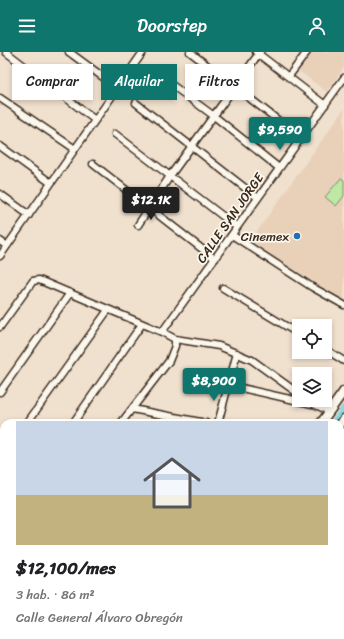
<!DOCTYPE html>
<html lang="es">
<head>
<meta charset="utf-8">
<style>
  body { margin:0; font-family:Sriracha,sans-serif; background:#f6f6f6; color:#202124; height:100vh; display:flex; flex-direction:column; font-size:15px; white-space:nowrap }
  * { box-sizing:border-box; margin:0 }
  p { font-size:13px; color:#757577 }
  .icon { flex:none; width:22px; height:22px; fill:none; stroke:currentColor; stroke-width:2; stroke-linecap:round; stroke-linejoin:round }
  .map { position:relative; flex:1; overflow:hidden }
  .drawer { position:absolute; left:0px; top:367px; width:344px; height:220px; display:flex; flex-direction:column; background:#fff; border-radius:12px 12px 0 0; box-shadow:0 2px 6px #0003 }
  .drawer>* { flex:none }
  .hud { position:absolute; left:12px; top:12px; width:320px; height:36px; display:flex; gap:8px }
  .tools { position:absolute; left:292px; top:267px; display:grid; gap:8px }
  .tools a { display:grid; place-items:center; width:40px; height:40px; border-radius:0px; background:#fff; box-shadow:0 2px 6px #0003; font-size:20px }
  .price { position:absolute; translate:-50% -34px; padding:0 9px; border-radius:4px; background:#0f766e; color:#fff; font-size:13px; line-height:26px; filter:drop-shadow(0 1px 2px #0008) }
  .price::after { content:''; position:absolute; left:50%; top:24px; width:12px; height:9px; margin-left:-6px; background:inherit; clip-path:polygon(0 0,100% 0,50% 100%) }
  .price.current { background:#222; color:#fff }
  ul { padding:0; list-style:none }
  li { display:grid; align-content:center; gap:8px; height:212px; padding:0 16px }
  li span { display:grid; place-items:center; height:124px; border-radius:0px; color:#555 }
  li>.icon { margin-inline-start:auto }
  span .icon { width:72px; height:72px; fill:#fffc; stroke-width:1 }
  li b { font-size:17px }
  .pill { padding:0 14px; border-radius:0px; background:#fff; box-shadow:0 2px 6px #0003; font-size:14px; line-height:36px }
  .pill.current { background:#0f766e; color:#fff }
  header { display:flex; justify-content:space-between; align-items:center; height:52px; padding:0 16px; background:#0f766e; color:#fff; font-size:18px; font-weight:600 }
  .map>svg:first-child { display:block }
  .built { fill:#e9d0b9 }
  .green { fill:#bee9a5; stroke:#7c8a62 }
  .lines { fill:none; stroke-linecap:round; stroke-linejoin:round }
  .canal { stroke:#88dae0; stroke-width:6 }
  .street-casing { stroke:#3b2a1e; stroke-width:9 }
  .secondary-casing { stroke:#3b2a1e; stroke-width:11 }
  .street { stroke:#fbf7ec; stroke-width:6 }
  .secondary { stroke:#fbf7ec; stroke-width:8 }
  .poi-dot { fill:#1f6fb2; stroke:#fbf7ec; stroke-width:1.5 }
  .labels { text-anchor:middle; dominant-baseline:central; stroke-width:3.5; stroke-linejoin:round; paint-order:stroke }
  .street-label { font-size:13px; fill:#3b2a1e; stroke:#fbf7ec }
  .poi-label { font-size:13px; fill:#3b2a1e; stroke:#fbf7ec; text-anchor:end }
</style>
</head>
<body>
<header><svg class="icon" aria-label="menu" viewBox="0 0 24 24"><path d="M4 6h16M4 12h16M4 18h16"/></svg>Doorstep<svg class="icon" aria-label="person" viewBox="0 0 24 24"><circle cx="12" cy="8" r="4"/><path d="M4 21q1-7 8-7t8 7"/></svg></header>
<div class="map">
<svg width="344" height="587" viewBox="0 0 344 587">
  <rect width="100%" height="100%" fill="#f0e0ce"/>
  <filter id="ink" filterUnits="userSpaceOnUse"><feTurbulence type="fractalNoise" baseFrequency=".025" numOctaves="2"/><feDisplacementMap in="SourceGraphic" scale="8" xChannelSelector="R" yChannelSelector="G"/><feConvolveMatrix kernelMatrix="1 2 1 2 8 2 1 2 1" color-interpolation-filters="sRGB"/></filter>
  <g filter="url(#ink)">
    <path class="built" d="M313,0H344V15L327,40L299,19Z
      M344,57V248L249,191Z"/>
    <path class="green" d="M341,126L344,128V144L336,154L325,145Z"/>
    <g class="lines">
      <path class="canal" d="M333,371L344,356
        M340,543L344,547"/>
      <g class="street-casing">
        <path id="street" d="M6,0L95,68
          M69,0L118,36
          M190,0L301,86
          M256,0L325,53
          M157,22L214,64L279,116
          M289,24L307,0
          M0,46L75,97
          M136,51L258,146
          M115,82L237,175
          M0,94L51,131
          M93,112L215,207
          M0,142L29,163
          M138,173L170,124L260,0
          M232,183L312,235L344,253
          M0,189L7,194
          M0,204L143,0
          M223,236L299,282
          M0,275L33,229L39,228L162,280L175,287L219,294L252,308L299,342
          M162,280L344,26
          M325,297L344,309
          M228,333L312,352
          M0,340L70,241
          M309,350L329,359
          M132,357L206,371
          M27,371L108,258
          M73,371L142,272
          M121,371L169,309L175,294V287
          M218,371L237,301
          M340,399L344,400
          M0,472L4,467
          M340,479L344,460
          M0,576L4,578
          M340,579L344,581
          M18,583L28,587
          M122,583L131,587
          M191,583L199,587
          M270,583L278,587
          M0,584L6,587
          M71,587L73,583
          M238,587L240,583"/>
      </g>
      <g class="secondary-casing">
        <path id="secondary" d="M321,371L344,339
          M340,373L344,367
          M0,402L4,403
          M0,413L4,414
          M340,483L344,484
          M340,496L344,497
          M340,525L344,528
          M340,553L344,556
          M165,587L168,583"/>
      </g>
      <use href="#street" class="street"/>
      <use href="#secondary" class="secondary"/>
    </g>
  </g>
  <circle class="poi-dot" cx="297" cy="184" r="4"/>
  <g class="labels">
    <g class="street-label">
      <text transform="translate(230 166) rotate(-55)">CALLE SAN JORGE</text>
    </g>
    <g class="poi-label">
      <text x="289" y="184">Cinemex</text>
    </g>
  </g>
</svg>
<div class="tools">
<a><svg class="icon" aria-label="locate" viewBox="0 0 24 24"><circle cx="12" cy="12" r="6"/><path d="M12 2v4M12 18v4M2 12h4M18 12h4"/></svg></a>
<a><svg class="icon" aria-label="layers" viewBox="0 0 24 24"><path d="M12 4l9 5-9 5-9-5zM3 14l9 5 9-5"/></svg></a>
</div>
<b class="price" style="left:280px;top:99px">$9,590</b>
<b class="price current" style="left:151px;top:169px">$12.1K</b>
<b class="price" style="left:214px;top:350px">$8,900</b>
<div class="hud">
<a class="pill">Comprar</a>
<a class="pill current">Alquilar</a>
<a class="pill">Filtros</a>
</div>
<section class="drawer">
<ul>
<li><span style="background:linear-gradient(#c9d6e8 60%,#c2b280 0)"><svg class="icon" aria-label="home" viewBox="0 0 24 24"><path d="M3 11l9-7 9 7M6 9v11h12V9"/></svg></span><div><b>$12,100/mes</b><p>3 hab. · 86 m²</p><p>Calle General Álvaro Obregón</p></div></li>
</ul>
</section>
</div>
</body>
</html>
